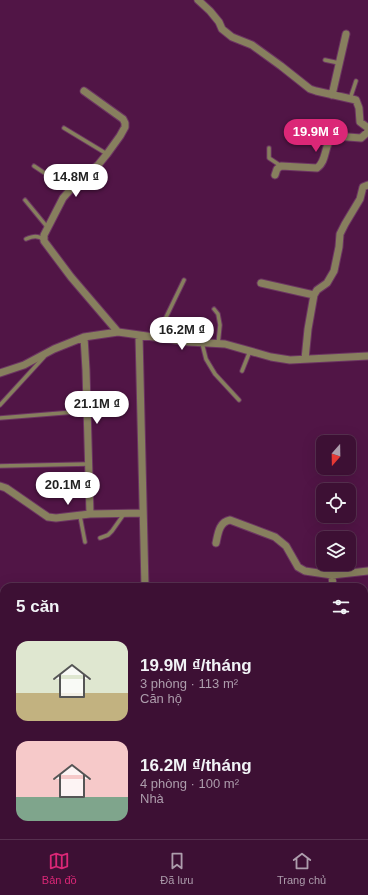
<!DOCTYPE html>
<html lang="vi">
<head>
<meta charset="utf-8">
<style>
  body { margin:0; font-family:Arial,sans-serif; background:#44193c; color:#f1f3f6; height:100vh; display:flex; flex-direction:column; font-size:15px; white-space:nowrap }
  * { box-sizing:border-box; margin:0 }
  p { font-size:13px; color:#ad9dac }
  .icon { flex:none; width:22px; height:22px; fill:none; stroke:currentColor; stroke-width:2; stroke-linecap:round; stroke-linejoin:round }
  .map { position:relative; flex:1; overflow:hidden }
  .drawer { position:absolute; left:0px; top:583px; width:368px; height:256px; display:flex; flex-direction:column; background:#3d1034; border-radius:12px 12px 0 0; box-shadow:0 4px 16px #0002,0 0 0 1px #56304f }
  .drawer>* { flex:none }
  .needle { width:26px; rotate:200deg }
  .buttons { position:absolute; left:316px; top:435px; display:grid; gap:8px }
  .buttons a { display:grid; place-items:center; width:40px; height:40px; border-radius:8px; background:#3d1034; box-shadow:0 4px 16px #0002,0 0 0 1px #56304f; font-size:20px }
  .price { position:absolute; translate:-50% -34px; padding:0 9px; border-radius:14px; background:#fff; color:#222; font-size:13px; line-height:26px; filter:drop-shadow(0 1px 2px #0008) }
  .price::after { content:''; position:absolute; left:50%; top:24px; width:12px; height:9px; margin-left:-6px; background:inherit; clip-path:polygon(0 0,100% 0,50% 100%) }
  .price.on { background:#db2777; color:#fff }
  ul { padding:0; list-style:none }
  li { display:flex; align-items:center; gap:12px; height:100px; padding:0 16px }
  li span { display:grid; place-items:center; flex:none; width:112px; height:80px; border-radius:12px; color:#555 }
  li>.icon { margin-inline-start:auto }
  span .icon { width:48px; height:48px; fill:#fffc; stroke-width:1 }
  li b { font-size:17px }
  h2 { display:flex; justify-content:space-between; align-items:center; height:48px; padding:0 16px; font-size:17px }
  .dock { display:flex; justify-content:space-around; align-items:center; height:56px; border-top:1px solid #56304f; background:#3d1034; font-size:11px; color:#ad9dac }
  .dock a { display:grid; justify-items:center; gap:2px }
  .dock .on { color:#db2777 }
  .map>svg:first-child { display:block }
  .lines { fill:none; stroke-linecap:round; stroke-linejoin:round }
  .lane-casing { stroke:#6c3562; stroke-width:5.5 }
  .street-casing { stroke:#6c3562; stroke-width:9 }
  .lane { stroke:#877f5e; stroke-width:3.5 }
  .street { stroke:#877f5e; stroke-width:7 }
</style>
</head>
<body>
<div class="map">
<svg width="368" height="839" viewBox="0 0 368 839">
  <rect width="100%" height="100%" fill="#511546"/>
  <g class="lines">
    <g class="lane-casing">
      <path id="lane" d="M325,60L339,63
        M350,99L356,81
        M64,128L107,154
        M269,148V158L281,166
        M34,166L70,190
        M25,200L48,228
        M26,239C33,236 38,235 44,240
        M214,309L218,314L220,325L218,344
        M156,338L184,280
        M202,343L206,359L215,374L239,400
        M242,371L250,351
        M0,405L44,357
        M0,418L87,411
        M0,466L88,464
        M80,516L85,542
        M100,538L108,535L112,531L124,514
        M0,676L4,678
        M0,781L4,778"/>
    </g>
    <g class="street-casing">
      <path id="street" d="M198,0L210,11L219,22L222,29L232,37L252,45L281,66L310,89L316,91L356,100L359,108L360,122L368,128
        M84,91L123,119L125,123V127L120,136L107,154L98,165L78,181L63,198L44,235V241L71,277L118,332
        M332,95L346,34
        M275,175L277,169L281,166L317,168C328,161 323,142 335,136L361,138L368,132
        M261,283L314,295
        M139,335L145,587
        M84,337L86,370L90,514
        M305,359L308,329L314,295L317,290L327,283L334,271L339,247L340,234L345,224L360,199L363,187L368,185
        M0,373L24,365L54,349L84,337L118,332L189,342L225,344L271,357L290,360L368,356
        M0,486L6,488L48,517L56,518L90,514L143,513
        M216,543C218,534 219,522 230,520L275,537L286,546L298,567L305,571L332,575L368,571
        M332,575L333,587
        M364,667L368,668
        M0,811L4,806
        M364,822H368
        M33,835L37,839
        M228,835L232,839
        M58,839L62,835
        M146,839L149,835"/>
    </g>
    <use href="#lane" class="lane"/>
    <use href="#street" class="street"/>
  </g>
</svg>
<div class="buttons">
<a><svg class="needle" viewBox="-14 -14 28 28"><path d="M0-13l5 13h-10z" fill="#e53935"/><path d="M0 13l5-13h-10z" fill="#ad9dac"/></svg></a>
<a><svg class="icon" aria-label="locate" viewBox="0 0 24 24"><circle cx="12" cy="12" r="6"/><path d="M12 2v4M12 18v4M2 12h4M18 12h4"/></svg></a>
<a><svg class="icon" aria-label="layers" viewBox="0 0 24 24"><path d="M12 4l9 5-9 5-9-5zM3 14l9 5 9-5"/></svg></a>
</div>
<b class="price on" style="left:316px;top:153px">19.9M ₫</b>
<b class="price" style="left:76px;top:198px">14.8M ₫</b>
<b class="price" style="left:182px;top:351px">16.2M ₫</b>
<b class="price" style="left:97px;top:425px">21.1M ₫</b>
<b class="price" style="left:68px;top:506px">20.1M ₫</b>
<section class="drawer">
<h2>5 căn<svg class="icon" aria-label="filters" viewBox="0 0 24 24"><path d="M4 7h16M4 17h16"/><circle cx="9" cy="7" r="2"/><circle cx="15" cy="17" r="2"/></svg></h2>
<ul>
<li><span style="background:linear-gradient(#dfe7d0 65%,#c2b280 0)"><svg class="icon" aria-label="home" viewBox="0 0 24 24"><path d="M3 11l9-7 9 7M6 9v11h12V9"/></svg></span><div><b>19.9M ₫/tháng</b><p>3 phòng · 113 m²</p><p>Căn hộ</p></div></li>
<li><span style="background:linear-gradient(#f6c9c9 70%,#7fa58c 0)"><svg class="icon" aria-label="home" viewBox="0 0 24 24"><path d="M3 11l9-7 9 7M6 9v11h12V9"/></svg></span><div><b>16.2M ₫/tháng</b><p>4 phòng · 100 m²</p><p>Nhà</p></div></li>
</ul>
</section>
</div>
<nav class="dock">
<a class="on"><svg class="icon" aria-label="map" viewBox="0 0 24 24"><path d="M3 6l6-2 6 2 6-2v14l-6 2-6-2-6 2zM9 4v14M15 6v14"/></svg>Bản đồ</a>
<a><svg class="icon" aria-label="saved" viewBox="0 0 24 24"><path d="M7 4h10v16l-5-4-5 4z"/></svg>Đã lưu</a>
<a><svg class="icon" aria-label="home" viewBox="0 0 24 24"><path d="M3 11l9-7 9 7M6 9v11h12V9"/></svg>Trang chủ</a>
</nav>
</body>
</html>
